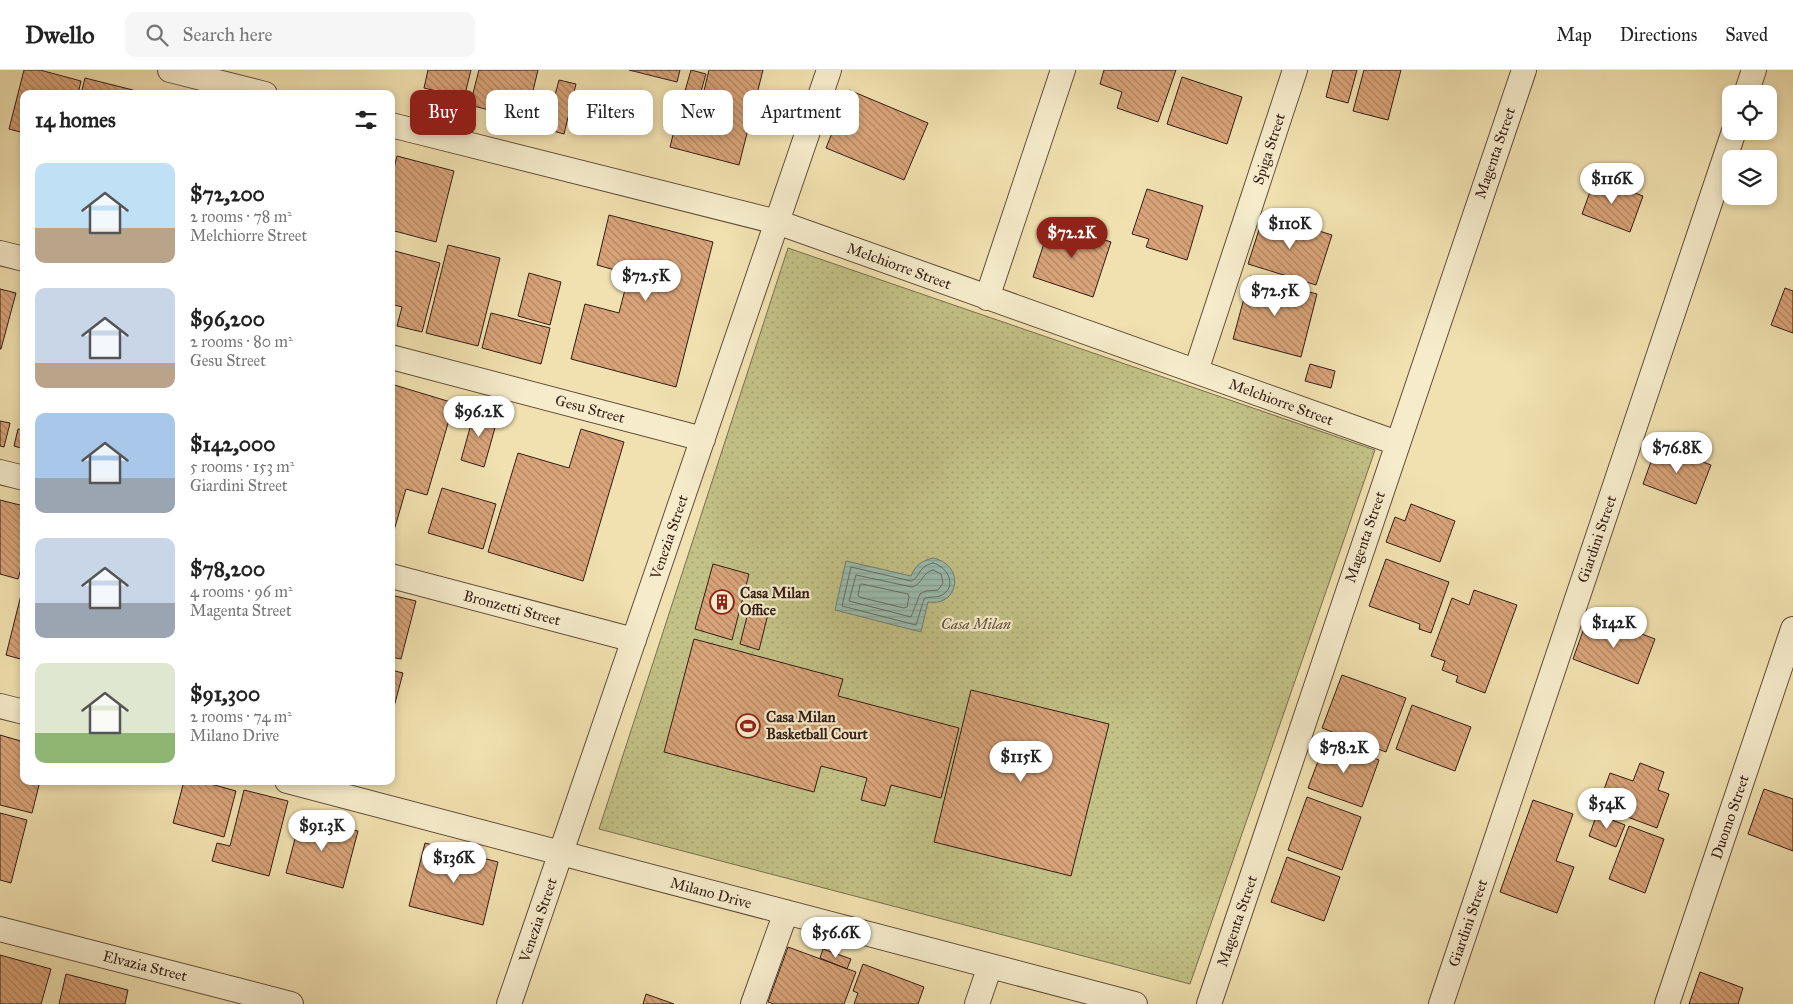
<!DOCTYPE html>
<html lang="en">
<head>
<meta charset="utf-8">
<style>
  body { margin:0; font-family:"IM FELL Great Primer",serif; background:#f6f6f6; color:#222; height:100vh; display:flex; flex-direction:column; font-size:19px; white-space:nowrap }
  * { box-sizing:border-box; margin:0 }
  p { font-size:16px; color:#767676 }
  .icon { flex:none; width:28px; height:28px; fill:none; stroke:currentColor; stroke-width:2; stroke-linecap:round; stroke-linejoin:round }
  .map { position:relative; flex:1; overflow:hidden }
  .drawer { position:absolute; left:20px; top:20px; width:375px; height:695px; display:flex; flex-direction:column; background:#fff; border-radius:10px; box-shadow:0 2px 8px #0003 }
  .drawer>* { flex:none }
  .top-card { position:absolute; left:410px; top:20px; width:475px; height:45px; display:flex; gap:10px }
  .fabs { position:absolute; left:1722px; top:15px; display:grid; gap:10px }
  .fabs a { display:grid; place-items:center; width:55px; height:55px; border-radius:10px; background:#fff; box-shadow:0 2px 8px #0003; font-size:25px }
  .price { position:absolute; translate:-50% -42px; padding:0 11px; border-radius:18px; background:#fff; color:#222; font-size:16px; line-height:32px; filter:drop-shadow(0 1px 2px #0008) }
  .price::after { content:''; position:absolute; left:50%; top:30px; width:15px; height:11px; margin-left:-8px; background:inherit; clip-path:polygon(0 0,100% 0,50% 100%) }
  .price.current { background:#8f2418; color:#fff }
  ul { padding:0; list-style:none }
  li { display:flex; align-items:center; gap:15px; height:125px; padding:0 15px }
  li span { display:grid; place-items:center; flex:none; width:140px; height:100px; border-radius:10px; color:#555 }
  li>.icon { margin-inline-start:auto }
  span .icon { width:60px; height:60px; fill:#fffc; stroke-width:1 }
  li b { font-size:21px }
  h2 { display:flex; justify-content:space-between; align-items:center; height:60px; padding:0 15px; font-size:21px }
  .pill { padding:0 18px; border-radius:10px; background:#fff; box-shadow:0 2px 8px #0003; font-size:18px; line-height:45px }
  .pill.current { background:#8f2418; color:#fff }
  header { display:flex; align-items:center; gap:30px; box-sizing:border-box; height:70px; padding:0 25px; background:#fff; border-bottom:1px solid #e0e0e0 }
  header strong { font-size:24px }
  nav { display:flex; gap:28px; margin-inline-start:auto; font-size:18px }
  .search { width:350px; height:45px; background:#f6f6f6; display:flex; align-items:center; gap:12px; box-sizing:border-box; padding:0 18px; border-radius:10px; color:#767676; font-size:19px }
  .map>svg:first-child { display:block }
  .grass { fill:url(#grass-dots); stroke:#7a6f4e }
  .water { fill:url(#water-rules); stroke:#717d72 }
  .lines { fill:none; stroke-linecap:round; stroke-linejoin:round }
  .shore { stroke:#676d62; stroke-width:1 }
  .building { fill:url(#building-back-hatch); stroke:#331d15 }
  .street-casing { stroke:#624e3c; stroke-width:26 }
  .street { stroke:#f6eccc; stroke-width:24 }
  .labels { text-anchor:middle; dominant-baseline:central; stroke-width:4.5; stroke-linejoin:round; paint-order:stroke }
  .street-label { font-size:15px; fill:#331d15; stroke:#f6eccc }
  .poi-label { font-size:15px; font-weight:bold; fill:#331d15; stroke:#f6eccc; text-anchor:start }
  .park-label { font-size:15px; font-style:italic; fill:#5e4e37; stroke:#f6eccc }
</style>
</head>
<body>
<header>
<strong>Dwello</strong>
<div class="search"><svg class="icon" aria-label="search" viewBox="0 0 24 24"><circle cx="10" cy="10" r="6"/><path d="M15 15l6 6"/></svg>Search here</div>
<nav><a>Map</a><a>Directions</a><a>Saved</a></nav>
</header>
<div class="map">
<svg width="1793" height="934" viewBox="0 0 1793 934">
  <defs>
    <pattern id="grass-dots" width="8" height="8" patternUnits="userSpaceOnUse" patternTransform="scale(1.25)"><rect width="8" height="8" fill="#c2c186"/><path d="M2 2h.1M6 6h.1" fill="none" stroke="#a7a573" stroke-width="1.8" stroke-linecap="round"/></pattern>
    <pattern id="water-rules" width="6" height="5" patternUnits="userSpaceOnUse" patternTransform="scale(1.25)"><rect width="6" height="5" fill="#9bbdb0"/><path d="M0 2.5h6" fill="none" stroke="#86a296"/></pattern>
    <pattern id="building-back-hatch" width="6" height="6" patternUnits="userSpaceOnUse" patternTransform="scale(1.25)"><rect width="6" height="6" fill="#d9a479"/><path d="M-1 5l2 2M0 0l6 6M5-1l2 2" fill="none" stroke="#b18562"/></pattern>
  </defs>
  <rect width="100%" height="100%" fill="#f1e1b0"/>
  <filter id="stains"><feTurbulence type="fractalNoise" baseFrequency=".004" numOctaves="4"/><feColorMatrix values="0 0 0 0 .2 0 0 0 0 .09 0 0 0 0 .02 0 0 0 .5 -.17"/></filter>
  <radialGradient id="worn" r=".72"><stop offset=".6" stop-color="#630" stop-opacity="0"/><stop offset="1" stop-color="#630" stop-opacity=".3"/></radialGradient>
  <path class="grass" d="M788,178L1375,380L1190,914L599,759Z"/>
  <path class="water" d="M933,488C966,495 959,537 928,532L921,562L835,540L846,491L911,506C916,495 921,491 933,488Z"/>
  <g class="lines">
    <path class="shore" d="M933,493C949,497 958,518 940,526C934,528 929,526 924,529L916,555L842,536L851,497L911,511C921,507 917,497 933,493Z
      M933,500L941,504L943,513L938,520L926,521L920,524L911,547L849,531L856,505L912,517C923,514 922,502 933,500Z
      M862,514L908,524L909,527L907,537L904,538L859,527L858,525L860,515Z"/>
  </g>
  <path class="building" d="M24,0H40L81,11L78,24H24V63L9,59Z
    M428,0H471L464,28L424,18Z
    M479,0H538L526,50L470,35Z
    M629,0H680L677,12Z
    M691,0L706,4L700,25L685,21Z
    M709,0H763L739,95L670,77L682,28L701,33Z
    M1104,0H1176L1158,52L1117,38L1122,22L1100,14Z
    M1333,0H1357L1348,33L1326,27Z
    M1364,0H1401L1388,50L1353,41Z
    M1182,7L1242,27L1227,74L1167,54Z
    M85,8L133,20L132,24H81Z
    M559,10L576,14L564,64L546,59Z
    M849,20L928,53L904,110L826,78Z
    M397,86L454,101L436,172L391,160V109Z
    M1595,108L1643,126L1630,162L1582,144Z
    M1147,119L1203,136L1187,190L1146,177L1149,169L1132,164Z
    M1264,144L1332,165L1316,215L1248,194Z
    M609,145L713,172L676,317L571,289L585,234L619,243L629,204L597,195Z
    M1051,152L1111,172L1093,227L1033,207Z
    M448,175L500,188L478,276L426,263Z
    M391,180L440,193L422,262L397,256L402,237L391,234Z
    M529,203L561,212L550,255L518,246Z
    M1250,206L1317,224L1301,287L1233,269Z
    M1785,218L1793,221V263L1771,255Z
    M0,219L16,223L1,279H0Z
    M491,243L550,258L541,294L482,278Z
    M1310,294L1335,301L1331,318L1305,311Z
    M391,314L454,333L427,425L406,419L393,464H391Z
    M475,340L498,347L484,397L461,390Z
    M0,351L10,353L4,377L0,376Z
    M18,359L24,360V379L14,376Z
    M581,359L624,372L583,511L488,482L518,383L569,398Z
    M1657,375L1711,395L1696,434L1643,414Z
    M442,418L496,434L483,479L428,463Z
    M0,430L24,436V488L18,509L0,504Z
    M1411,434L1455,451L1440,492L1386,472L1395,447L1405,451Z
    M1386,489L1449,512L1431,563L1419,559L1420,554L1369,536Z
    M713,494L749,504L732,570L695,559Z
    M1474,520L1517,535L1485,623L1456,612L1458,606L1442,600L1445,591L1431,586L1452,528L1469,535Z
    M22,521H24V590L6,585Z
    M391,525L416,531L401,589L391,587Z
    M750,535L769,540L759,580L740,574Z
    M1589,544L1655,569L1638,614L1573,589Z
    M694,569L843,609L838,626L959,658L941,728L891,715L885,736L861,730L867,708L821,696L814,722L664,682Z
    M391,600L403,603L391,648Z
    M1342,605L1406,628L1386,682L1322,658Z
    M971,620L1109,654L1071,806L934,772Z
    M1412,635L1471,657L1455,701L1396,679Z
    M0,665L24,672V711H40L32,743L0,735Z
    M1326,670L1379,690L1362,737L1308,718Z
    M1640,693L1664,702L1658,720L1669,724L1657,758L1598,736L1610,703L1633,711Z
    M184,711H200L236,721L224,767L173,753Z
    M1764,719L1793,729V781L1748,764Z
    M244,720L288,731L269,806L212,791L217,773L230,776Z
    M1307,727L1361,747L1342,800L1288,780Z
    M1533,730L1573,744L1556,791L1574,797L1557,843L1500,822Z
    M0,743L27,750L11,813L0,810Z
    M1597,744L1625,755L1616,777L1589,766Z
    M301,746L358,761L343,818L286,803Z
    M1629,756L1664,769L1645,823L1609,809Z
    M425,773L498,792L483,855L409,836Z
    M1287,787L1340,807L1324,851L1271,832Z
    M788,877L856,902L844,934H774L768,932Z
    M823,879L851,889L847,899L820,888Z
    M0,885L51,899L41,934H0Z
    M863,894L924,917L918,934H854L858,923L853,921Z
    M1700,902L1743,918L1738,934H1689Z
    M66,904L128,920L125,934H59Z
    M646,924L674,934H643Z"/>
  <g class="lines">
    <g class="street-casing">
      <path id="street" d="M170,0L265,24
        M1746,24L1754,0
        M391,55L777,152L1397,373
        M0,183L24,189
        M987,228L1063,0
        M391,287L703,369
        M1196,301L1295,0
        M0,402L24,408
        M391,506L634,570
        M0,636L24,642
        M287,711L1135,934
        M0,859L291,934
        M509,934L829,0
        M753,934L786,842
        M977,934L990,896
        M1209,934L1524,0
        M1441,934L1734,61
        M1667,934L1793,559"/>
    </g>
    <use href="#street" class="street"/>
  </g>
  <defs>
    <g id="building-ring" transform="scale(1.25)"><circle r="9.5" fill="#f6eccc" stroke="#8f2418" stroke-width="1.5"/><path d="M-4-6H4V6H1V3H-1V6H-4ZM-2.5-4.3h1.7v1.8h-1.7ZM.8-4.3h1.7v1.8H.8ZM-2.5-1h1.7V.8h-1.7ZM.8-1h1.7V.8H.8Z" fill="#8f2418"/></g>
    <g id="stadium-ring" transform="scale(1.25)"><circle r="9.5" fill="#f6eccc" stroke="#8f2418" stroke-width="1.5"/><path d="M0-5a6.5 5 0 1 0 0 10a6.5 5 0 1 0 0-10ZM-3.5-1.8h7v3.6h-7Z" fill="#8f2418"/></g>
  </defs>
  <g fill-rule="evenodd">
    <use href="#building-ring" x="722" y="532"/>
    <use href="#stadium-ring" x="748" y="656"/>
  </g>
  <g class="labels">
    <g class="street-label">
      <text transform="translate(1269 79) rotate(-72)">Spiga Street</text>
      <text transform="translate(1495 83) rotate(-71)">Magenta Street</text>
      <text transform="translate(899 196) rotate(20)">Melchiorre Street</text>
      <text transform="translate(1281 332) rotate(20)">Melchiorre Street</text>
      <text transform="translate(590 339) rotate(15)">Gesu Street</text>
      <text transform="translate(669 467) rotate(-71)">Venezia Street</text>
      <text transform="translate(1365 467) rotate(-71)">Magenta Street</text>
      <text transform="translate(1597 469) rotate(-71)">Giardini Street</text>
      <text transform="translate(512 538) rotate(15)">Bronzetti Street</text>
      <text transform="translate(1730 747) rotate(-71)">Duomo Street</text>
      <text transform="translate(711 823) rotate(15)">Milano Drive</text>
      <text transform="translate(538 850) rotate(-71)">Venezia Street</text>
      <text transform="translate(1237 851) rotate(-71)">Magenta Street</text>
      <text transform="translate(1468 853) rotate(-71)">Giardini Street</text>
      <text transform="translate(145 896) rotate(14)">Elvazia Street</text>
    </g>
    <g class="poi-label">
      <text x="740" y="523">Casa Milan<tspan x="740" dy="17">Office</tspan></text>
      <text x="766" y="647">Casa Milan<tspan x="766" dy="17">Basketball Court</tspan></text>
    </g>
    <g class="park-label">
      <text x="976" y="554">Casa Milan</text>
    </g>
  </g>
  <rect width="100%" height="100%" filter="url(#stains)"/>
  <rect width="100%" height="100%" fill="url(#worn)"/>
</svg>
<div class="fabs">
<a><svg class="icon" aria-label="locate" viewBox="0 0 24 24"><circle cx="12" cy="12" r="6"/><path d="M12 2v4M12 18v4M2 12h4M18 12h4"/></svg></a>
<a><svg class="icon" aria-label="layers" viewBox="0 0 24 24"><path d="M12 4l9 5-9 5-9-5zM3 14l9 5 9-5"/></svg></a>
</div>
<b class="price" style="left:1612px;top:135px">$116K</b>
<b class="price" style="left:1290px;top:180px">$110K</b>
<b class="price current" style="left:1072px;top:189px">$72.2K</b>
<b class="price" style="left:646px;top:232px">$72.5K</b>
<b class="price" style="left:1275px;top:247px">$72.5K</b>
<b class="price" style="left:479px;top:368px">$96.2K</b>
<b class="price" style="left:1677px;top:404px">$76.8K</b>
<b class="price" style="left:1614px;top:579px">$142K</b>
<b class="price" style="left:1344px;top:704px">$78.2K</b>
<b class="price" style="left:1021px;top:713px">$115K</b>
<b class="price" style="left:1607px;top:760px">$54K</b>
<b class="price" style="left:322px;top:782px">$91.3K</b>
<b class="price" style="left:454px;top:814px">$136K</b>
<b class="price" style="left:836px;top:889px">$56.6K</b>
<div class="top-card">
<a class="pill current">Buy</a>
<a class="pill">Rent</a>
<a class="pill">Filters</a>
<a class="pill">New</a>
<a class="pill">Apartment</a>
</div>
<section class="drawer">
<h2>14 homes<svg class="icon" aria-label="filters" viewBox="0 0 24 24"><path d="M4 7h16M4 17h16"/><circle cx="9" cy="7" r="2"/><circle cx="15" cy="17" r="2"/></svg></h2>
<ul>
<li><span style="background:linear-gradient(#bfe0f5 65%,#b9a48a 0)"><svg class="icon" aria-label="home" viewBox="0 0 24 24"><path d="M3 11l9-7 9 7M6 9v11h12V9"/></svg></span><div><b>$72,200</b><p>2 rooms · 78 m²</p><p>Melchiorre Street</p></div></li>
<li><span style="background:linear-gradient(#c9d6e8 75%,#b9a48a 0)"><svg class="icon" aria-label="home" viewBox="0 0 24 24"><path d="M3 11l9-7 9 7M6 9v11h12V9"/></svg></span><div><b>$96,200</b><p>2 rooms · 80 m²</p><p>Gesu Street</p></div></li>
<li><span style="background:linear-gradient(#a9c7e8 65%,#9aa5b1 0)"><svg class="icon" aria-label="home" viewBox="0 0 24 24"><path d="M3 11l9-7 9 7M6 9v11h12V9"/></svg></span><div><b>$142,000</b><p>5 rooms · 153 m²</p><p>Giardini Street</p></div></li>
<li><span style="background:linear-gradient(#c9d6e8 65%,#9aa5b1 0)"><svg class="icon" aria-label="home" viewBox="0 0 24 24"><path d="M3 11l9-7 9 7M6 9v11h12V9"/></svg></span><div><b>$78,200</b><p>4 rooms · 96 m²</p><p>Magenta Street</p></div></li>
<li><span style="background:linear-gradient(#dfe7d0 70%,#8fb573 0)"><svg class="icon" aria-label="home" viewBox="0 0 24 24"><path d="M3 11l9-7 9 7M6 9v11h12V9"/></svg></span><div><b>$91,300</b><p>2 rooms · 74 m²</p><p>Milano Drive</p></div></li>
</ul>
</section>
</div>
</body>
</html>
